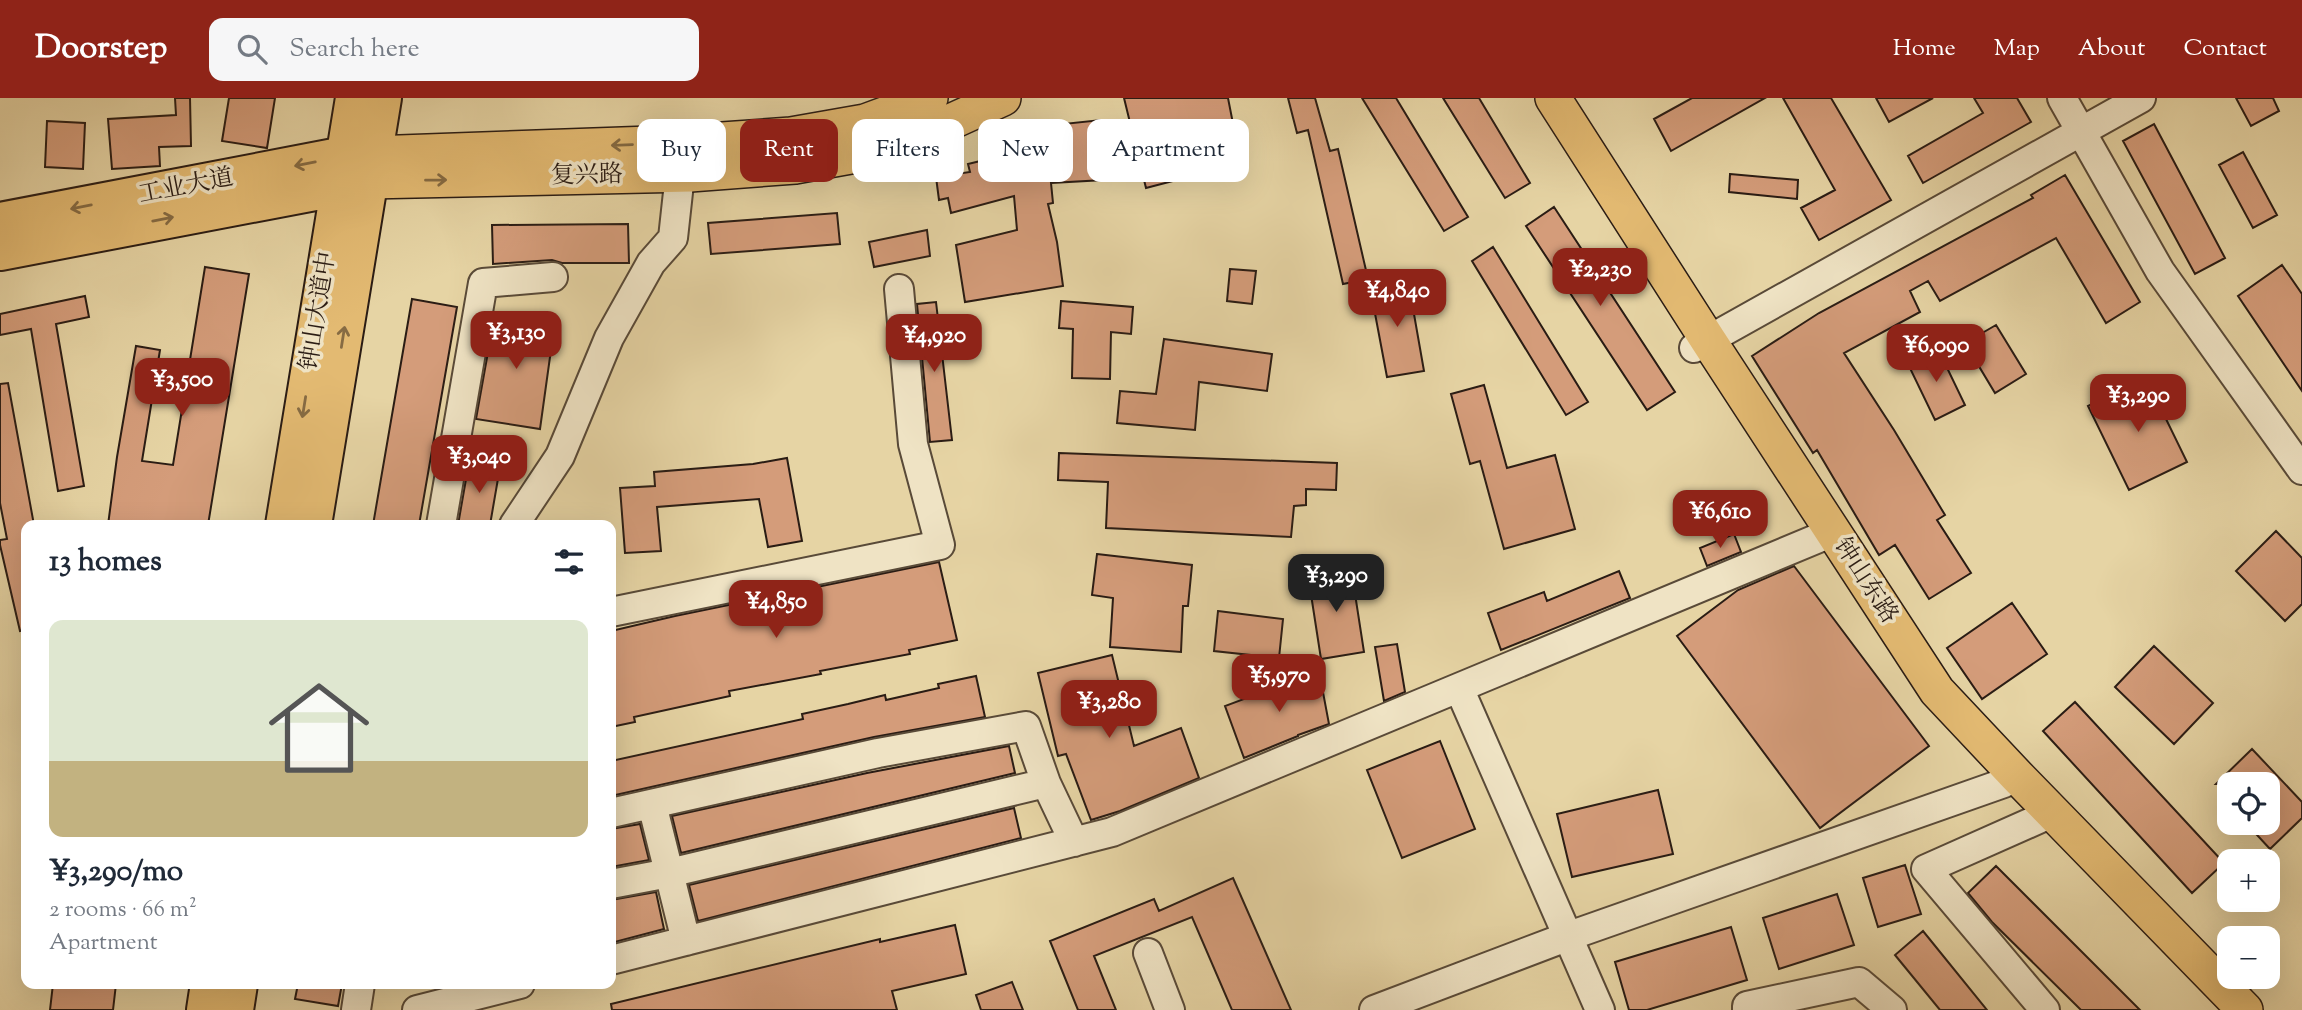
<!DOCTYPE html>
<html lang="en">
<head>
<meta charset="utf-8">
<style>
  body { margin:0; font-family:"Sorts Mill Goudy","Noto Serif SC",serif; background:#f6f6f7; color:#1f2937; height:100vh; display:flex; flex-direction:column; font-size:26px; white-space:nowrap }
  * { box-sizing:border-box; margin:0 }
  p { font-size:23px; color:#747a83 }
  .icon { flex:none; width:38px; height:38px; fill:none; stroke:currentColor; stroke-width:2; stroke-linecap:round; stroke-linejoin:round }
  .map { position:relative; flex:1; overflow:hidden }
  .side { position:absolute; left:21px; top:422px; width:595px; height:469px; display:flex; flex-direction:column; background:#fff; border-radius:14px; box-shadow:0 7px 28px #0002 }
  .side>* { flex:none }
  .guide { position:absolute; left:637px; top:21px; width:665px; height:63px; display:flex; gap:14px }
  .fabs { position:absolute; left:2217px; top:674px; display:grid; gap:14px }
  .fabs a { display:grid; place-items:center; width:63px; height:63px; border-radius:14px; background:#fff; box-shadow:0 7px 28px #0002; font-size:35px }
  .price { position:absolute; translate:-50% -60px; padding:0 16px; border-radius:14px; background:#8f2418; color:#fff; font-size:23px; line-height:46px; filter:drop-shadow(0 2px 4px #0008) }
  .price::after { content:''; position:absolute; left:50%; top:42px; width:21px; height:16px; margin-left:-10px; background:inherit; clip-path:polygon(0 0,100% 0,50% 100%) }
  .price.active { background:#222; color:#fff }
  ul { padding:0; list-style:none }
  li { display:grid; align-content:center; gap:14px; height:371px; padding:0 28px }
  li span { display:grid; place-items:center; height:217px; border-radius:14px; color:#555 }
  li>.icon { margin-inline-start:auto }
  span .icon { width:126px; height:126px; fill:#fffc; stroke-width:1 }
  li b { font-size:30px }
  h2 { display:flex; justify-content:space-between; align-items:center; height:84px; padding:0 28px; font-size:30px }
  .pill { padding:0 24px; border-radius:14px; background:#fff; box-shadow:0 7px 28px #0002; font-size:24px; line-height:63px }
  .pill.active { background:#8f2418; color:#fff }
  header { display:flex; align-items:center; gap:42px; box-sizing:border-box; height:98px; padding:0 35px; background:#8f2418; color:#fff }
  header strong { font-size:33px }
  nav { display:flex; gap:38px; margin-inline-start:auto; font-size:24px }
  .search { width:490px; height:63px; background:#f6f6f7; display:flex; align-items:center; gap:18px; box-sizing:border-box; padding:0 24px; border-radius:14px; color:#747a83; font-size:26px }
  .map>svg:first-child { display:block }
  .building { fill:#d49c7a; stroke:#2a1c14; stroke-width:2 }
  .lines { fill:none; stroke-linecap:round; stroke-linejoin:round }
  .minor-casing { stroke:#594a38; stroke-width:32 }
  .major-casing { stroke:#2a1c14; stroke-width:38 }
  .highway-casing { stroke:#2a1c14; stroke-width:42 }
  .minor { stroke:#efe3c4; stroke-width:28 }
  .major { stroke:#e3ba72; stroke-width:35 }
  .highway { stroke:#e3ba72; stroke-width:38 }
  .oneway { stroke:#866b43 }
  .labels { text-anchor:middle; dominant-baseline:central; stroke-width:7; stroke-linejoin:round; paint-order:stroke }
  .street-label { font-size:24px; fill:#2a1c14; stroke:#efe3c4 }
</style>
</head>
<body>
<header>
<strong>Doorstep</strong>
<div class="search"><svg class="icon" aria-label="search" viewBox="0 0 24 24"><circle cx="10" cy="10" r="6"/><path d="M15 15l6 6"/></svg>Search here</div>
<nav><a>Home</a><a>Map</a><a>About</a><a>Contact</a></nav>
</header>
<div class="map">
<svg width="2302" height="912" viewBox="0 0 2302 912">
  <rect width="100%" height="100%" fill="#e6d4a4"/>
  <filter id="stains"><feTurbulence type="fractalNoise" baseFrequency=".00286" numOctaves="4"/><feColorMatrix values="0 0 0 0 .2 0 0 0 0 .09 0 0 0 0 .02 0 0 0 .5 -.17"/></filter>
  <radialGradient id="worn" r=".72"><stop offset=".6" stop-color="#630" stop-opacity="0"/><stop offset="1" stop-color="#630" stop-opacity=".3"/></radialGradient>
  <path class="building" d="M175,0H190L191,48L159,49L160,68L112,71L108,21L176,17Z
    M229,0H275L267,50L222,43Z
    M1124,0H1228L1237,46L1188,57L1192,78L1146,90Z
    M1288,0H1315L1330,53L1338,51L1368,181L1343,186L1308,32L1297,35Z
    M1362,0H1396L1468,119L1444,133Z
    M1443,0H1479L1530,85L1505,100Z
    M1692,0H1765L1671,53L1654,21Z
    M1783,0H1831L1891,102L1819,142L1801,110L1835,92Z
    M1876,0H1933L1889,24Z
    M1974,0H2017L2031,24L1923,85L1908,58L1983,15Z
    M2236,0H2273L2279,13L2251,28Z
    M1101,22L1104,82L1051,85L1053,105L1048,106L1057,144L1063,188L965,204L956,147L1017,132L1014,98L951,115L948,100L939,102L936,79L970,74L968,66L1009,56L1006,32Z
    M47,23L85,25L83,71L45,69Z
    M2154,26L2225,160L2195,176L2123,43Z
    M2243,54L2277,117L2253,130L2219,67Z
    M1730,76L1798,82L1797,101L1729,94Z
    M2065,77L2140,204L2106,225L2056,140L1940,203L1928,183L1910,193L1920,214L1844,255L1894,332L1945,417L1937,422L1971,475L1929,501L1895,447L1879,457L1817,352L1813,355L1752,258L1819,215L2033,100L2031,97Z
    M1554,109L1675,294L1647,312L1526,128Z
    M837,115L840,146L711,156L708,125Z
    M628,126L629,165H562L552,162L493,166L492,127Z
    M927,132L930,158L874,169L869,144Z
    M1493,149L1588,304L1566,317L1472,163Z
    M2282,167L2302,196V293L2238,198Z
    M205,169L249,176L208,427H108L117,359L136,248L160,252L142,363L173,367Z
    M1230,171L1256,173L1252,206L1227,203Z
    M1408,182L1424,273L1387,279L1370,189Z
    M85,198L89,219L56,226L84,388L58,393L31,231L0,237V216Z
    M412,201L457,209L419,427H373Z
    M1061,203L1133,209L1131,236L1111,234L1110,281L1072,280L1073,231L1059,230Z
    M936,204L952,342L930,344L917,206Z
    M495,215L555,223L540,331L476,321Z
    M1996,227L2026,276L1995,295L1965,245Z
    M1164,241L1272,256L1267,293L1199,284L1195,332L1117,325L1120,293L1156,296Z
    M1937,249L1965,307L1935,322L1907,264Z
    M2146,280L2187,364L2129,392L2088,308Z
    M8,285L34,427H26V532L20,533L0,447V442L7,441L0,405V286Z
    M1484,287L1507,370L1555,357L1575,431L1504,451L1480,363L1470,366L1451,296Z
    M1059,355L1337,365L1336,392L1306,391V407L1294,408L1291,439L1106,430L1108,384L1058,382Z
    M787,360L802,443L768,449L759,401L657,409L661,453L625,455L620,390L655,388L654,374L753,366Z
    M469,364L500,369L490,427H458Z
    M2276,433L2302,460V506L2285,523L2236,473Z
    M1734,436L1741,454L1707,468L1700,450Z
    M1097,456L1192,467L1188,508H1183L1181,554L1110,549L1113,500L1092,497Z
    M939,464L957,542L909,552L910,556L820,573L821,576L729,593L730,598L634,619L635,624L611,629V533L675,518Z
    M1794,468L1929,648L1820,730L1677,538L1738,492Z
    M1351,470L1364,554L1321,561L1308,477Z
    M1619,473L1630,500L1501,552L1488,515L1544,494L1547,503Z
    M2012,505L2047,556L1982,601L1947,550Z
    M1218,513L1283,521L1279,560L1214,553Z
    M1397,546L1405,594L1384,603L1375,549Z
    M2154,548L2213,605L2174,646L2115,589Z
    M1112,557L1134,648L1181,630L1199,680L1120,713L1091,722L1066,656L1058,658L1038,575Z
    M1319,573L1329,626L1298,637V638L1244,660L1225,608Z
    M976,578L985,619L874,639L611,698V663L803,621L802,616L848,606L885,597L886,602L939,590L938,586Z
    M2075,604L2224,765L2192,795L2043,633Z
    M1440,643L1475,731L1402,760L1367,672Z
    M1009,648L1015,675L681,755L672,718L867,675Z
    M2252,651L2302,704V720L2270,751L2245,724H2268V686H2216Z
    M1658,692L1673,756L1572,779L1557,716Z
    M1014,710L1021,740L698,823L689,787Z
    M640,726L649,762L611,769V731Z
    M1905,767L1921,816L1878,829L1863,780Z
    M1996,768L2140,912H2081L1992,824L1968,795Z
    M1233,780L1291,912H1232L1192,819L1094,858L1116,912H1078L1050,843L1154,801L1159,813Z
    M656,794L664,831L611,845V802Z
    M1837,796L1854,847L1779,871L1763,820Z
    M955,827L966,876L892,893L897,912H612L611,906L880,841V844Z
    M1731,829L1747,882L1647,912H1629L1615,864Z
    M1923,833L1987,912H1940L1895,857Z
    M1012,884L1023,912H981L976,897Z
    M53,886H116L113,912H50Z
    M298,886H342L338,908L295,901Z"/>
  <g class="lines">
    <g class="minor-casing">
      <path id="minor" d="M2062,0L2160,173L2302,372
        M1694,250L2141,0
        M441,427L483,185L553,179
        M514,427L560,358L609,240L651,165L673,140L680,76L679,56
        M611,514L940,447L913,346L899,191
        M1459,590L1600,912
        M652,706L686,843
        M611,715L878,655L1026,628L1046,685L1074,744
        M611,786L669,775L1046,685
        M1148,855L1170,912
        M611,862L1112,734L1833,434
        M356,912L360,886
        M417,912L520,886
        M1374,912L1569,838L2004,685L2017,678
        M1747,912V908L1859,884L1892,912
        M2045,912L1926,771L2052,715"/>
    </g>
    <g class="major-casing">
      <path id="major" d="M1553,0L1708,242L1937,593L2017,678L2245,912
        M372,56L679,45L791,37L865,24L930,0
        M368,83L690,76L795,68L873,54L924,36L1003,0"/>
    </g>
    <g class="highway-casing">
      <path id="highway" d="M0,124L345,58L367,57
        M0,153L362,84
        M285,427L355,0
        M312,427L382,0
        M206,912L210,886
        M234,912L238,886"/>
    </g>
    <use href="#minor" class="minor"/>
    <use href="#major" class="major"/>
    <use href="#highway" class="highway"/>
  </g>
  <defs><path id="oneway-shaft" d="M-6 0H5M1.5-3L5.5 0L1.5 3" fill="none" stroke-width="1.6" stroke-linecap="round" stroke-linejoin="round" transform="scale(1.75)"/></defs>
  <g class="oneway">
    <use href="#oneway-shaft" transform="translate(622 47) rotate(178)"/>
    <use href="#oneway-shaft" transform="translate(305 66) rotate(169)"/>
    <use href="#oneway-shaft" transform="translate(436 82) rotate(-1)"/>
    <use href="#oneway-shaft" transform="translate(81 109) rotate(169)"/>
    <use href="#oneway-shaft" transform="translate(163 121) rotate(-11)"/>
    <use href="#oneway-shaft" transform="translate(343 239) rotate(-81)"/>
    <use href="#oneway-shaft" transform="translate(304 309) rotate(99)"/>
  </g>
  <g class="labels">
    <g class="street-label">
      <text transform="translate(587 78) rotate(-1)">复兴路</text>
      <text transform="translate(186 89) rotate(-11)">工业大道</text>
      <text transform="translate(319 213) rotate(-81)">钟山大道中</text>
      <text transform="translate(1865 483) rotate(57)">钟山东路</text>
    </g>
  </g>
  <rect width="100%" height="100%" filter="url(#stains)"/>
  <rect width="100%" height="100%" fill="url(#worn)"/>
</svg>
<div class="fabs">
<a><svg class="icon" aria-label="locate" viewBox="0 0 24 24"><circle cx="12" cy="12" r="6"/><path d="M12 2v4M12 18v4M2 12h4M18 12h4"/></svg></a>
<a>+</a>
<a>−</a>
</div>
<b class="price" style="left:1600px;top:210px">¥2,230</b>
<b class="price" style="left:1397px;top:231px">¥4,840</b>
<b class="price" style="left:516px;top:273px">¥3,130</b>
<b class="price" style="left:934px;top:276px">¥4,920</b>
<b class="price" style="left:1936px;top:286px">¥6,090</b>
<b class="price" style="left:182px;top:320px">¥3,500</b>
<b class="price" style="left:2138px;top:336px">¥3,290</b>
<b class="price" style="left:479px;top:397px">¥3,040</b>
<b class="price" style="left:1720px;top:452px">¥6,610</b>
<b class="price active" style="left:1336px;top:516px">¥3,290</b>
<b class="price" style="left:776px;top:542px">¥4,850</b>
<b class="price" style="left:1279px;top:616px">¥5,970</b>
<b class="price" style="left:1109px;top:642px">¥3,280</b>
<div class="guide">
<a class="pill">Buy</a>
<a class="pill active">Rent</a>
<a class="pill">Filters</a>
<a class="pill">New</a>
<a class="pill">Apartment</a>
</div>
<section class="side">
<h2>13 homes<svg class="icon" aria-label="filters" viewBox="0 0 24 24"><path d="M4 7h16M4 17h16"/><circle cx="9" cy="7" r="2"/><circle cx="15" cy="17" r="2"/></svg></h2>
<ul>
<li><span style="background:linear-gradient(#dfe7d0 65%,#c2b280 0)"><svg class="icon" aria-label="home" viewBox="0 0 24 24"><path d="M3 11l9-7 9 7M6 9v11h12V9"/></svg></span><div><b>¥3,290/mo</b><p>2 rooms · 66 m²</p><p>Apartment</p></div></li>
</ul>
</section>
</div>
</body>
</html>
